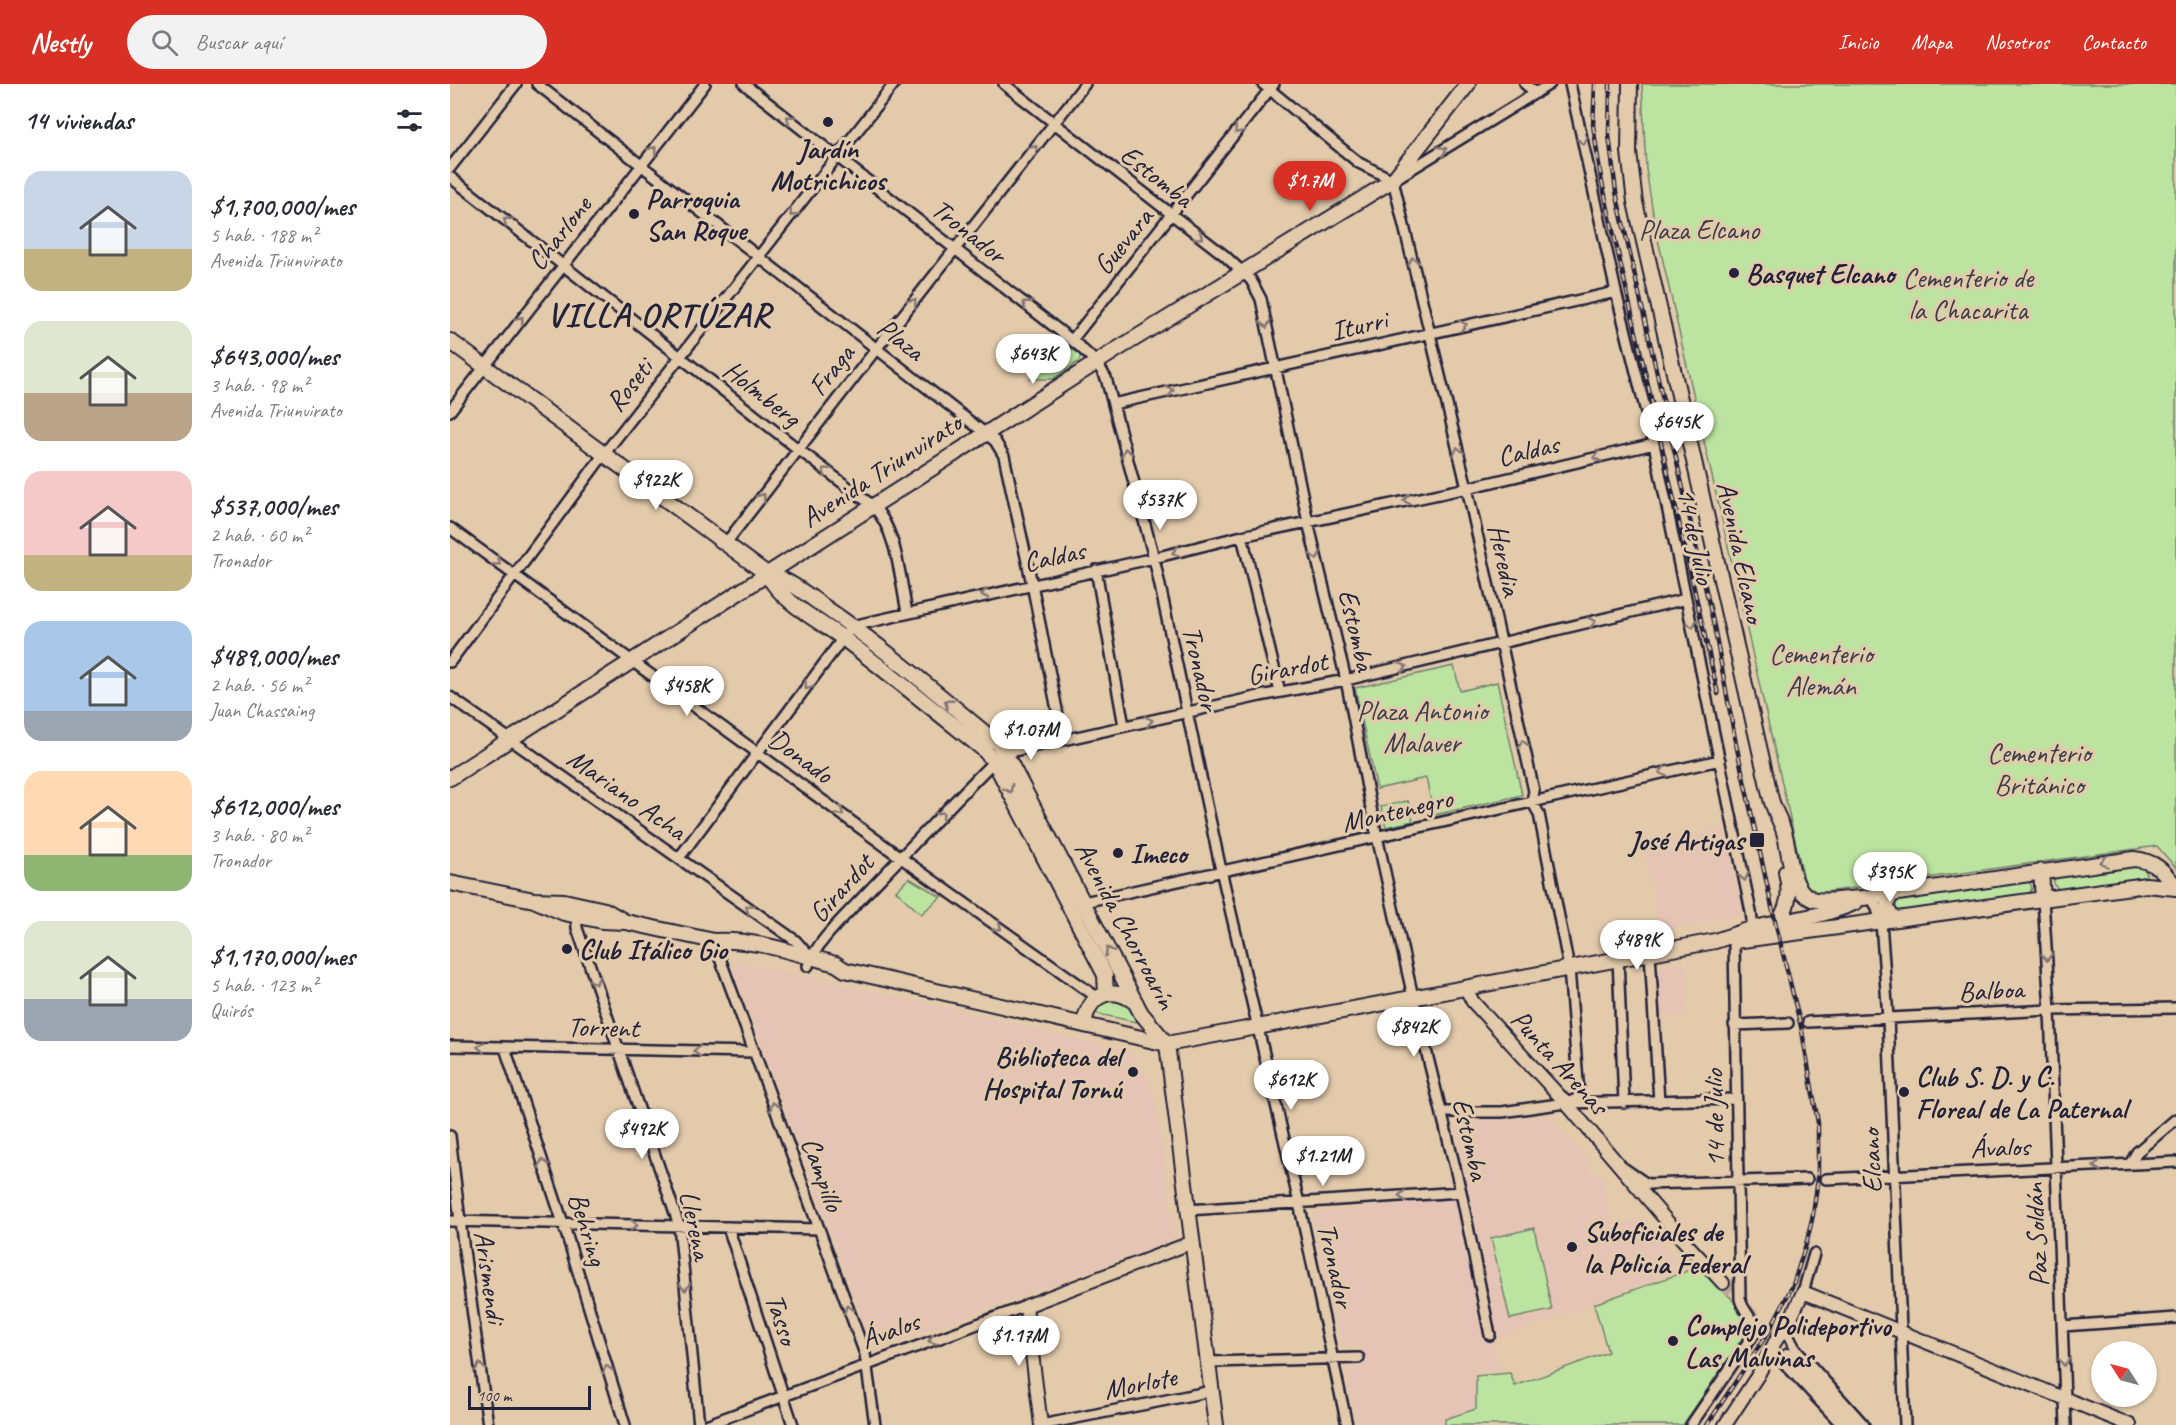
<!DOCTYPE html>
<html lang="es">
<head>
<meta charset="utf-8">
<style>
  body { margin:0; font-family:Caveat,sans-serif; background:#f2f2f3; color:#2b2b33; height:100vh; display:flex; flex-direction:column; font-size:22px; white-space:nowrap }
  * { box-sizing:border-box; margin:0 }
  p { font-size:20px; color:#7c7c81 }
  .icon { flex:none; width:33px; height:33px; fill:none; stroke:currentColor; stroke-width:2; stroke-linecap:round; stroke-linejoin:round }
  .map { position:relative; flex:1; overflow:hidden }
  .panel { display:flex; flex-direction:column; background:#fff; width:450px }
  .panel>* { flex:none }
  .needle { width:39px; rotate:306deg }
  .fabs { position:absolute; left:1641px; top:1257px; display:grid; gap:12px }
  .fabs a { display:grid; place-items:center; width:66px; height:66px; border-radius:50%; background:#fff; box-shadow:0 2px 4px #0004; font-size:30px }
  .scale { position:absolute; left:18px; bottom:15px; width:123px; box-sizing:border-box; padding-left:6px; border:3px solid #22223b; border-top:0; font-size:16px; line-height:21px; white-space:nowrap; color:#22223b; -webkit-text-stroke:4px #e3caab; paint-order:stroke }
  .price { position:absolute; translate:-50% -51px; padding:0 14px; border-radius:21px; background:#fff; color:#222; font-size:20px; line-height:39px; filter:drop-shadow(0 2px 3px #0008) }
  .price::after { content:''; position:absolute; left:50%; top:36px; width:18px; height:14px; margin-left:-9px; background:inherit; clip-path:polygon(0 0,100% 0,50% 100%) }
  .price.selected { background:#d93025; color:#fff }
  ul { padding:0; list-style:none }
  li { display:flex; align-items:center; gap:18px; height:150px; padding:0 24px }
  li span { display:grid; place-items:center; flex:none; width:168px; height:120px; border-radius:18px; color:#555 }
  li>.icon { margin-inline-start:auto }
  span .icon { width:72px; height:72px; fill:#fffc; stroke-width:1 }
  li b { font-size:26px }
  h2 { display:flex; justify-content:space-between; align-items:center; height:72px; padding:0 24px; font-size:26px }
  header { display:flex; align-items:center; gap:36px; box-sizing:border-box; height:84px; padding:0 30px; background:#d93025; color:#fff }
  header strong { font-size:28px }
  nav { display:flex; gap:33px; margin-inline-start:auto; font-size:21px }
  .search { width:420px; height:54px; background:#f2f2f3; display:flex; align-items:center; gap:15px; box-sizing:border-box; padding:0 21px; border-radius:33px; color:#7c7c81; font-size:22px }
  main { display:flex; flex:1; min-height:0 }
  .map>svg:first-child { display:block }
  .built { fill:#e5c4b6 }
  .green { fill:#bce4a0; stroke:#6f836e; stroke-width:1.5 }
  .lines { fill:none; stroke-linecap:round; stroke-linejoin:round }
  .tertiary-tunnel { stroke:#bca895; stroke-width:12; stroke-dasharray:12 6; stroke-linecap:butt }
  .minor-casing { stroke:#22223b; stroke-width:14 }
  .tertiary-casing { stroke:#22223b; stroke-width:16 }
  .secondary-casing { stroke:#22223b; stroke-width:18 }
  .minor { stroke:#e3caab; stroke-width:9 }
  .tertiary { stroke:#e3caab; stroke-width:12 }
  .secondary { stroke:#e3caab; stroke-width:14 }
  .rail-casing { stroke:#22223b; stroke-width:4.5 }
  .rail { stroke:#e3caab; stroke-width:2; stroke-dasharray:7; stroke-linecap:butt }
  .oneway { stroke:#827673 }
  .poi-dot { fill:#22223b; stroke:#e3caab; stroke-width:2 }
  .labels { text-anchor:middle; dominant-baseline:central; stroke-width:6; stroke-linejoin:round; paint-order:stroke }
  .poi-label { font-size:28px; font-weight:bold; fill:#22223b; stroke:#e3caab; text-anchor:start }
  .street-label { font-size:28px; fill:#22223b; stroke:#e3caab }
  .park-label { font-size:28px; fill:#393f4a; stroke:#e3caab }
  .district-label { font-size:34px; font-weight:bold; letter-spacing:1.5px; fill:#22223b; stroke:#e3caab }
</style>
</head>
<body>
<header>
<strong>Nestly</strong>
<div class="search"><svg class="icon" aria-label="search" viewBox="0 0 24 24"><circle cx="10" cy="10" r="6"/><path d="M15 15l6 6"/></svg>Buscar aquí</div>
<nav><a>Inicio</a><a>Mapa</a><a>Nosotros</a><a>Contacto</a></nav>
</header>
<main>
<section class="panel">
<h2>14 viviendas<svg class="icon" aria-label="filters" viewBox="0 0 24 24"><path d="M4 7h16M4 17h16"/><circle cx="9" cy="7" r="2"/><circle cx="15" cy="17" r="2"/></svg></h2>
<ul>
<li><span style="background:linear-gradient(#c9d6e8 65%,#c2b280 0)"><svg class="icon" aria-label="home" viewBox="0 0 24 24"><path d="M3 11l9-7 9 7M6 9v11h12V9"/></svg></span><div><b>$1,700,000/mes</b><p>5 hab. · 188 m²</p><p>Avenida Triunvirato</p></div></li>
<li><span style="background:linear-gradient(#dfe7d0 60%,#b9a48a 0)"><svg class="icon" aria-label="home" viewBox="0 0 24 24"><path d="M3 11l9-7 9 7M6 9v11h12V9"/></svg></span><div><b>$643,000/mes</b><p>3 hab. · 98 m²</p><p>Avenida Triunvirato</p></div></li>
<li><span style="background:linear-gradient(#f6c9c9 70%,#c2b280 0)"><svg class="icon" aria-label="home" viewBox="0 0 24 24"><path d="M3 11l9-7 9 7M6 9v11h12V9"/></svg></span><div><b>$537,000/mes</b><p>2 hab. · 60 m²</p><p>Tronador</p></div></li>
<li><span style="background:linear-gradient(#a9c7e8 75%,#9aa5b1 0)"><svg class="icon" aria-label="home" viewBox="0 0 24 24"><path d="M3 11l9-7 9 7M6 9v11h12V9"/></svg></span><div><b>$489,000/mes</b><p>2 hab. · 56 m²</p><p>Juan Chassaing</p></div></li>
<li><span style="background:linear-gradient(#ffd9b3 70%,#8fb573 0)"><svg class="icon" aria-label="home" viewBox="0 0 24 24"><path d="M3 11l9-7 9 7M6 9v11h12V9"/></svg></span><div><b>$612,000/mes</b><p>3 hab. · 80 m²</p><p>Tronador</p></div></li>
<li><span style="background:linear-gradient(#dfe7d0 65%,#9aa5b1 0)"><svg class="icon" aria-label="home" viewBox="0 0 24 24"><path d="M3 11l9-7 9 7M6 9v11h12V9"/></svg></span><div><b>$1,170,000/mes</b><p>5 hab. · 123 m²</p><p>Quirós</p></div></li>
</ul>
</section>
<div class="map">
<svg width="1726" height="1341" viewBox="0 0 1726 1341">
  <rect width="100%" height="100%" fill="#e3caab"/>
  <filter id="ink" filterUnits="userSpaceOnUse"><feTurbulence type="fractalNoise" baseFrequency=".0167" numOctaves="2"/><feDisplacementMap in="SourceGraphic" scale="12" xChannelSelector="R" yChannelSelector="G"/><feConvolveMatrix kernelMatrix="1 2 1 2 8 2 1 2 1" color-interpolation-filters="sRGB"/></filter>
  <g filter="url(#ink)">
    <path class="built" d="M1275,744L1292,830L1210,846L1193,761Z
      M288,878L540,934L680,969L695,988L705,1015L725,1154L721,1157L429,1264L422,1261L283,884Z
      M1235,878L1236,931L1205,932L1202,884Z
      M1096,1032L1137,1074L1140,1092L1151,1090L1162,1141L1189,1135L1234,1185L1052,1253L1047,1250L1045,1245L1006,1042L1011,1038Z
      M1007,1114L1039,1256L1054,1286H1026L1025,1324L994,1335L995,1341H907L896,1289L899,1283L914,1282L910,1262L892,1261L862,1134L866,1129Z"/>
    <path class="green" d="M1192,0H1726V784L1707,762L1368,809L1355,800L1205,142L1196,85Z
      M611,254L631,271L629,277L603,295H580Z
      M1004,582L1010,607L1047,598L1072,711L984,731L976,694L927,705L905,604Z
      M958,717L963,737L936,743L931,723Z
      M1688,780C1694,783 1696,784 1696,791L1692,796L1612,808L1604,801V796L1610,790Z
      M459,794L491,813L471,830L446,807Z
      M1574,794L1580,799L1582,805L1577,812L1449,830L1445,827L1443,818L1445,815Z
      M654,914L677,916L687,930L688,936L686,938L644,929L645,921Z
      M1084,1144L1102,1226L1060,1235L1041,1154Z
      M1248,1183C1265,1198 1296,1223 1298,1246L1233,1341H995V1335L1026,1325V1292L1060,1289L1065,1302L1158,1268L1144,1220Z"/>
    <g class="lines">
      <path class="tertiary-tunnel" d="M1273,1199L1338,1271"/>
      <g class="minor-casing">
        <path id="minor" d="M87,0L545,357L554,372L582,500L613,656
          M294,0L629,262L647,279L656,294L704,474L771,786L849,1119L897,1341
          M554,0L774,171L801,196L811,215L858,438L896,596L924,739L963,913L1011,1108L1040,1251
          M813,0L909,79L943,96
          M1075,0L1086,9
          M1120,0L1166,208L1204,360L1301,828L1303,845
          M0,84L66,0
          M950,92L1100,0
          M0,93L348,365L423,422C447,446 450,495 457,528
          M943,96L1017,404L1084,707L1082,717L1089,730L1119,884L1129,1010L1127,1015L1116,1019
          M622,256L824,0
          M663,320L1166,208
          M0,327L255,0
          M0,444L450,773L648,914
          M792,452L830,608
          M276,459L427,264L635,0
          M646,486L674,642
          M0,578L154,370L444,0
          M0,613L346,857L360,873
          M229,774L402,542L704,474L792,452L1017,404L1204,360
          M1421,813L1426,822L1431,838L1438,934L1455,1341
          M1593,815L1600,926L1616,1341
          M634,818L1270,676
          M126,829L127,844L229,1141L249,1341
          M264,858L415,1270L425,1341
          M1200,869L1209,1018
          M1168,874L1174,1019
          M358,882C365,860 393,834 409,817C454,770 499,723 544,677L555,669L810,612L896,596L1236,515
          M1358,938L1600,926L1726,924
          M1284,941L1338,939
          M0,962L305,968
          M55,964L113,1139L175,1341
          M992,1028H1052L1116,1019L1285,1015
          M0,1052L10,1137L38,1341
          M1680,1080L1687,1068L1726,1035
          M1175,1085L1197,1100L1357,1095
          M1376,1095L1726,1078
          M738,1126L1011,1108
          M0,1137L369,1145
          M278,1143L343,1341
          M1353,1208L1364,1170
          M1336,1242L1337,1249L1345,1264L1414,1341
          M1613,1242L1726,1234
          M1321,1265L1392,1341
          M759,1278L909,1274
          M256,1341L576,1222
          M591,1341L762,1307
          M1241,1341L1305,1248C1305,1235 1293,1228 1290,1215L1284,857"/>
      </g>
      <g class="tertiary-casing">
        <path id="tertiary" d="M1015,903L1023,918L1116,1019L1233,1156L1273,1199
          M1338,1271L1405,1341
          M591,1341L576,1222L743,1158
          M1275,1341L1308,1291L1325,1258L1341,1234L1353,1208L1680,1341"/>
      </g>
      <g class="secondary-casing">
        <path id="secondary" d="M1180,0L1179,68L1185,118L1321,715C1324,726 1329,734 1333,745C1341,766 1338,805 1362,815C1372,819 1400,814 1413,814L1684,775C1705,777 1714,787 1726,803
          M0,257L317,490C339,495 357,511 376,524C436,565 491,613 547,659L555,669L691,929L717,960L766,1341
          M317,490C333,519 366,535 393,554C440,590 487,628 533,665L544,677L655,891L656,910
          M0,694L666,266L943,96L1018,0
          M1591,787L1593,815
          M0,799L84,816L114,817L155,826L174,837
          M1444,809C1434,817 1435,830 1447,835
          M84,816L114,829L152,837L176,838L264,857L270,861
          M1326,841C1339,824 1341,809 1336,788
          M264,857C304,854 347,870 386,880L395,886L717,960L1265,857C1277,853 1289,849 1301,845C1336,836 1374,833 1406,818
          M1285,857L1696,801L1726,804
          M634,941C638,910 662,900 686,919"/>
      </g>
      <use href="#minor" class="minor"/>
      <use href="#tertiary" class="tertiary"/>
      <use href="#secondary" class="secondary"/>
      <g class="rail-casing">
        <path id="rail" d="M1145,0L1143,41L1151,94L1268,610
          M1160,0L1159,51L1166,108L1264,542L1286,660L1326,841L1352,947L1368,1039V1094L1363,1131L1357,1157L1343,1201L1319,1247L1257,1341"/>
      </g>
      <use href="#rail" class="rail"/>
    </g>
    <defs><path id="oneway-chevron" d="M-2-3.5L2.5 0L-2 3.5" fill="none" stroke-width="1.6" stroke-linecap="round" stroke-linejoin="round" transform="scale(1.5)"/></defs>
    <g class="oneway">
      <use href="#oneway-chevron" transform="translate(340 35) rotate(-142)"/>
      <use href="#oneway-chevron" transform="translate(788 46) rotate(128)"/>
      <use href="#oneway-chevron" transform="translate(1133 57) rotate(77)"/>
      <use href="#oneway-chevron" transform="translate(584 65) rotate(-52)"/>
      <use href="#oneway-chevron" transform="translate(203 66) rotate(-52)"/>
      <use href="#oneway-chevron" transform="translate(993 66) rotate(-31)"/>
      <use href="#oneway-chevron" transform="translate(343 129) rotate(128)"/>
      <use href="#oneway-chevron" transform="translate(57 137) rotate(-142)"/>
      <use href="#oneway-chevron" transform="translate(749 152) rotate(37)"/>
      <use href="#oneway-chevron" transform="translate(963 177) rotate(-103)"/>
      <use href="#oneway-chevron" transform="translate(463 218) rotate(-52)"/>
      <use href="#oneway-chevron" transform="translate(576 220) rotate(-142)"/>
      <use href="#oneway-chevron" transform="translate(70 236) rotate(-52)"/>
      <use href="#oneway-chevron" transform="translate(816 240) rotate(78)"/>
      <use href="#oneway-chevron" transform="translate(1013 241) rotate(-12)"/>
      <use href="#oneway-chevron" transform="translate(720 307) rotate(-13)"/>
      <use href="#oneway-chevron" transform="translate(1008 367) rotate(-104)"/>
      <use href="#oneway-chevron" transform="translate(676 368) rotate(-105)"/>
      <use href="#oneway-chevron" transform="translate(1147 373) rotate(167)"/>
      <use href="#oneway-chevron" transform="translate(376 387) rotate(-143)"/>
      <use href="#oneway-chevron" transform="translate(312 413) rotate(-53)"/>
      <use href="#oneway-chevron" transform="translate(957 416) rotate(168)"/>
      <use href="#oneway-chevron" transform="translate(726 468) rotate(166)"/>
      <use href="#oneway-chevron" transform="translate(866 472) rotate(77)"/>
      <use href="#oneway-chevron" transform="translate(47 478) rotate(36)"/>
      <use href="#oneway-chevron" transform="translate(535 510) rotate(167)"/>
      <use href="#oneway-chevron" transform="translate(1142 538) rotate(-14)"/>
      <use href="#oneway-chevron" transform="translate(1242 540) rotate(78)"/>
      <use href="#oneway-chevron" transform="translate(953 583) rotate(-13)"/>
      <use href="#oneway-chevron" transform="translate(358 602) rotate(126)"/>
      <use href="#oneway-chevron" transform="translate(498 619) rotate(-141)"/>
      <use href="#oneway-chevron" transform="translate(699 637) rotate(-12)"/>
      <use href="#oneway-chevron" transform="translate(1073 660) rotate(-103)"/>
      <use href="#oneway-chevron" transform="translate(1213 688) rotate(168)"/>
      <use href="#oneway-chevron" transform="translate(559 705) rotate(63)"/>
      <use href="#oneway-chevron" transform="translate(390 728) rotate(37)"/>
      <use href="#oneway-chevron" transform="translate(491 731) rotate(-46)"/>
      <use href="#oneway-chevron" transform="translate(1654 778) rotate(171)"/>
      <use href="#oneway-chevron" transform="translate(1294 793) rotate(78)"/>
      <use href="#oneway-chevron" transform="translate(299 824) rotate(-145)"/>
      <use href="#oneway-chevron" transform="translate(548 843) rotate(36)"/>
      <use href="#oneway-chevron" transform="translate(659 867) rotate(-117)"/>
      <use href="#oneway-chevron" transform="translate(1597 873) rotate(86)"/>
      <use href="#oneway-chevron" transform="translate(145 897) rotate(71)"/>
      <use href="#oneway-chevron" transform="translate(31 963) rotate(-178)"/>
      <use href="#oneway-chevron" transform="translate(247 967) rotate(-178)"/>
      <use href="#oneway-chevron" transform="translate(324 1022) rotate(-110)"/>
      <use href="#oneway-chevron" transform="translate(93 1079) rotate(-108)"/>
      <use href="#oneway-chevron" transform="translate(1647 1082) rotate(176)"/>
      <use href="#oneway-chevron" transform="translate(952 1112) rotate(176)"/>
      <use href="#oneway-chevron" transform="translate(184 1141) rotate(1)"/>
      <use href="#oneway-chevron" transform="translate(235 1203) rotate(84)"/>
      <use href="#oneway-chevron" transform="translate(398 1225) rotate(-110)"/>
      <use href="#oneway-chevron" transform="translate(482 1256) rotate(160)"/>
      <use href="#oneway-chevron" transform="translate(1614 1278) rotate(89)"/>
      <use href="#oneway-chevron" transform="translate(30 1283) rotate(-98)"/>
      <use href="#oneway-chevron" transform="translate(157 1285) rotate(-107)"/>
    </g>
  </g>
  <g class="poi-dot">
    <circle cx="378" cy="38" r="6"/>
    <circle cx="184" cy="130" r="6"/>
    <circle cx="1284" cy="189" r="6"/>
    <rect x="1299" y="748" width="16" height="16" rx="3"/>
    <circle cx="668" cy="769" r="6"/>
    <circle cx="117" cy="865" r="6"/>
    <circle cx="683" cy="988" r="6"/>
    <circle cx="1454" cy="1008" r="6"/>
    <circle cx="1122" cy="1163" r="6"/>
    <circle cx="1223" cy="1257" r="6"/>
  </g>
  <g class="labels">
    <g class="poi-label">
      <text x="378" y="64" text-anchor="middle">Jardín<tspan x="378" dy="32">Motrichicos</tspan></text>
      <text x="196" y="114">Parroquia<tspan x="196" dy="32">San Roque</tspan></text>
      <text x="1296" y="189">Basquet Elcano</text>
      <text x="1294" y="756" text-anchor="end">José Artigas</text>
      <text x="680" y="769">Imeco</text>
      <text x="129" y="865">Club Itálico Gio</text>
      <text x="671" y="972" text-anchor="end">Biblioteca del<tspan x="671" dy="32">Hospital Tornú</tspan></text>
      <text x="1466" y="992">Club S. D. y C.<tspan x="1466" dy="32">Floreal de La Paternal</tspan></text>
      <text x="1134" y="1147">Suboficiales de<tspan x="1134" dy="32">la Policía Federal</tspan></text>
      <text x="1235" y="1241">Complejo Polideportivo<tspan x="1235" dy="32">Las Malvinas</tspan></text>
    </g>
    <g class="street-label">
      <text transform="translate(707 92) rotate(38)">Estomba</text>
      <text transform="translate(519 147) rotate(38)">Tronador</text>
      <text transform="translate(109 149) rotate(-52)">Charlone</text>
      <text transform="translate(673 157) rotate(-51)">Guevara</text>
      <text transform="translate(909 241) rotate(-13)">Iturri</text>
      <text transform="translate(451 255) rotate(38)">Plaza</text>
      <text transform="translate(381 286) rotate(-52)">Fraga</text>
      <text transform="translate(179 301) rotate(-52)">Roseti</text>
      <text transform="translate(312 309) rotate(38)">Holmberg</text>
      <text transform="translate(1078 366) rotate(-13)">Caldas</text>
      <text transform="translate(431 386) rotate(-33)">Avenida Triunvirato</text>
      <text transform="translate(1246 452) rotate(78)">14 de Julio</text>
      <text transform="translate(1291 468) rotate(78)">Avenida Elcano</text>
      <text transform="translate(604 472) rotate(-12)">Caldas</text>
      <text transform="translate(1055 476) rotate(78)">Heredia</text>
      <text transform="translate(907 546) rotate(77)">Estomba</text>
      <text transform="translate(751 584) rotate(77)">Tronador</text>
      <text transform="translate(837 584) rotate(-11)">Girardot</text>
      <text transform="translate(351 672) rotate(36)">Donado</text>
      <text transform="translate(177 710) rotate(35)">Mariano Acha</text>
      <text transform="translate(947 726) rotate(-13)">Montenegro</text>
      <text transform="translate(391 804) rotate(-48)">Girardot</text>
      <text transform="translate(676 841) rotate(62)">Avenida Chorroarín</text>
      <text transform="translate(1541 906) rotate(-3)">Balboa</text>
      <text transform="translate(153 943) rotate(1)">Torrent</text>
      <text transform="translate(1110 978) rotate(48)">Punta Arenas</text>
      <text transform="translate(1264 1034) rotate(-91)">14 de Julio</text>
      <text transform="translate(1021 1055) rotate(77)">Estomba</text>
      <text transform="translate(1550 1063) rotate(-2)">Ávalos</text>
      <text transform="translate(1421 1077) rotate(-92)">Elcano</text>
      <text transform="translate(373 1090) rotate(70)">Campillo</text>
      <text transform="translate(246 1141) rotate(78)">Llerena</text>
      <text transform="translate(138 1145) rotate(73)">Behring</text>
      <text transform="translate(1586 1151) rotate(-93)">Paz Soldán</text>
      <text transform="translate(886 1181) rotate(77)">Tronador</text>
      <text transform="translate(40 1193) rotate(82)">Arismendi</text>
      <text transform="translate(332 1235) rotate(72)">Tasso</text>
      <text transform="translate(440 1246) rotate(-20)">Ávalos</text>
      <text transform="translate(690 1299) rotate(-11)">Morlote</text>
    </g>
    <g class="park-label">
      <text x="1249" y="145">Plaza Elcano</text>
      <text x="1518" y="193">Cementerio de<tspan x="1518" dy="32">la Chacarita</tspan></text>
      <text x="1371" y="569">Cementerio<tspan x="1371" dy="32">Alemán</tspan></text>
      <text x="972" y="626">Plaza Antonio<tspan x="972" dy="32">Malaver</tspan></text>
      <text x="1589" y="668">Cementerio<tspan x="1589" dy="32">Británico</tspan></text>
    </g>
    <g class="district-label">
      <text x="209" y="230">VILLA ORTÚZAR</text>
    </g>
  </g>
</svg>
<div class="fabs">
<a><svg class="needle" viewBox="-14 -14 28 28"><path d="M0-13l5 13h-10z" fill="#e53935"/><path d="M0 13l5-13h-10z" fill="#7c7c81"/></svg></a>
</div>
<div class="scale">100 m</div>
<b class="price selected" style="left:860px;top:128px">$1.7M</b>
<b class="price" style="left:583px;top:301px">$643K</b>
<b class="price" style="left:1227px;top:369px">$645K</b>
<b class="price" style="left:206px;top:427px">$922K</b>
<b class="price" style="left:710px;top:447px">$537K</b>
<b class="price" style="left:237px;top:633px">$458K</b>
<b class="price" style="left:581px;top:677px">$1.07M</b>
<b class="price" style="left:1440px;top:819px">$395K</b>
<b class="price" style="left:1187px;top:887px">$489K</b>
<b class="price" style="left:964px;top:974px">$842K</b>
<b class="price" style="left:841px;top:1027px">$612K</b>
<b class="price" style="left:192px;top:1076px">$492K</b>
<b class="price" style="left:873px;top:1103px">$1.21M</b>
<b class="price" style="left:569px;top:1283px">$1.17M</b>
</div>
</main>
</body>
</html>
